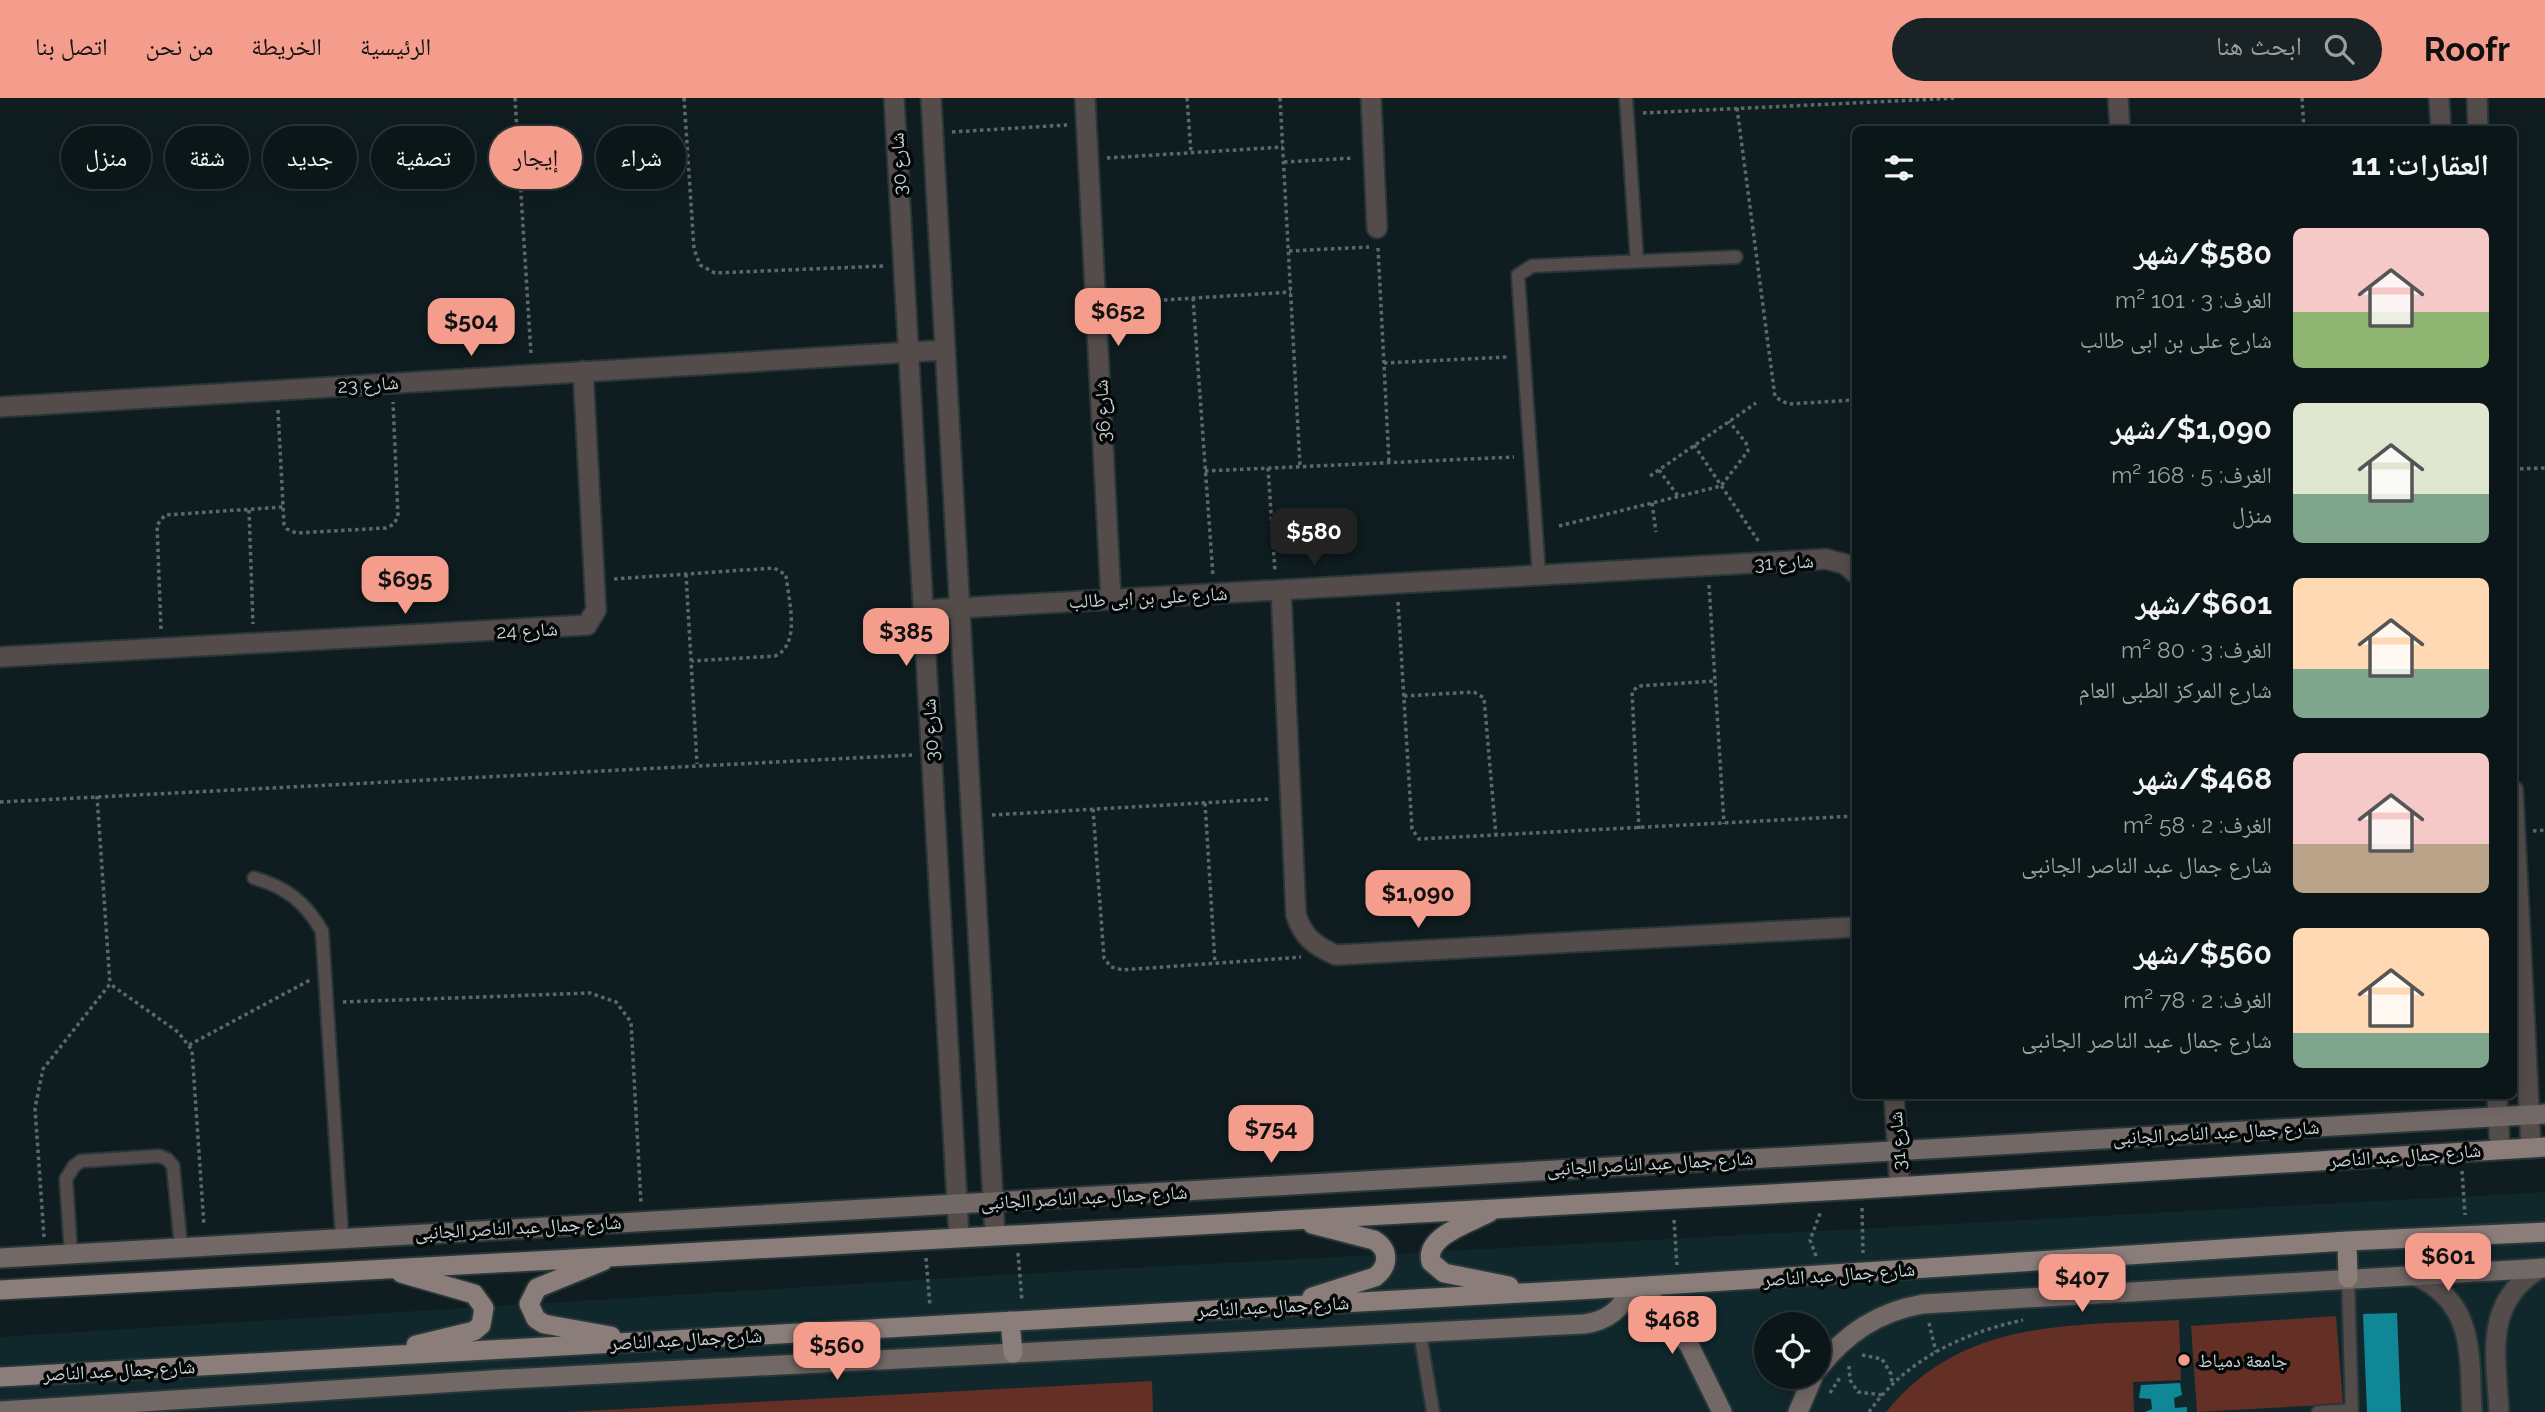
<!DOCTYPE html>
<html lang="ar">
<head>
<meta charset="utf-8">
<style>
  body { margin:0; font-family:Raleway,"Noto Naskh Arabic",sans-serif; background:#192325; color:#f1f3f6; direction:rtl; height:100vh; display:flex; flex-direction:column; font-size:26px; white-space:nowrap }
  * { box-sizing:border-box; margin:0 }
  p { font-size:23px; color:#9a9fa2 }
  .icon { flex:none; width:38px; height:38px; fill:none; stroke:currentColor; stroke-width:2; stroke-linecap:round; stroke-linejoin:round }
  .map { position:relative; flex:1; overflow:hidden; direction:ltr }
  .panel { position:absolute; left:1852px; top:28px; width:665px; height:973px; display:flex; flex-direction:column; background:#0b1618; border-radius:10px; box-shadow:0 4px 18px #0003,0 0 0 2px #2b3537; direction:rtl }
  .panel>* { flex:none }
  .top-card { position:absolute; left:21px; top:28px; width:665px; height:63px; direction:rtl; display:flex; gap:14px }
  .tools { position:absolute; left:1754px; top:1214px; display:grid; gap:14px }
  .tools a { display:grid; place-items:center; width:77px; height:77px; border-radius:50%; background:#0b1618; box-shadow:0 4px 18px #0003,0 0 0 2px #2b3537; font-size:35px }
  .price { position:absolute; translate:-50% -60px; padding:0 16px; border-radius:14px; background:#f49d8c; color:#111; font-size:23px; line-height:46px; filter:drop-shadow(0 2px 4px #0008) }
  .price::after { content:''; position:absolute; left:50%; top:42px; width:21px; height:16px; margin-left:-10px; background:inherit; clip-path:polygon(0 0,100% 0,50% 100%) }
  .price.on { background:#222; color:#fff }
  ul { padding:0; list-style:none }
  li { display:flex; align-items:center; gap:21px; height:175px; padding:0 28px }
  li span { display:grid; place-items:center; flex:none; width:196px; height:140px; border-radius:10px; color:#555 }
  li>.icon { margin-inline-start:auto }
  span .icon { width:84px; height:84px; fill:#fffc; stroke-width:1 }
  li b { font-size:30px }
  h2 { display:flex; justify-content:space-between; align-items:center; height:84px; padding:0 28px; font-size:30px }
  .pill { padding:0 24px; border-radius:32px; background:#0b1618; box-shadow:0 4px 18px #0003,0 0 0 2px #2b3537; font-size:24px; line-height:63px }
  .pill.on { background:#f49d8c; color:#111 }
  header { display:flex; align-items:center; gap:42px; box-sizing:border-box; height:98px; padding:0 35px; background:#f49d8c; color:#111 }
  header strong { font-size:33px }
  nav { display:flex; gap:38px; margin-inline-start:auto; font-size:24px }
  .search { width:490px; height:63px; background:#192325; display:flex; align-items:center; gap:18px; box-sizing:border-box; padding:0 24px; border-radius:38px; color:#9a9fa2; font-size:26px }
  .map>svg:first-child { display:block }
  .built { fill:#10282c; fill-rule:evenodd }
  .green { fill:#642f25 }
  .building { fill:#108797 }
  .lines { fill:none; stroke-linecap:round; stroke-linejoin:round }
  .service-casing { stroke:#293739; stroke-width:16 }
  .minor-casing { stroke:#293739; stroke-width:23 }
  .tertiary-casing { stroke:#293739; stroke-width:23 }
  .secondary-casing { stroke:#293739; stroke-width:23 }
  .primary-casing { stroke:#293739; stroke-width:23 }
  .path { stroke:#5c696b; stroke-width:3.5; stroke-dasharray:3.5 3.5; stroke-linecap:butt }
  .service { stroke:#534c4b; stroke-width:12 }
  .minor { stroke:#534c4b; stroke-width:19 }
  .tertiary { stroke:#534c4b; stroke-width:19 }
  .secondary { stroke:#726866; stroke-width:19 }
  .primary { stroke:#8b7d7a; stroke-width:19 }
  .poi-dot { fill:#f49d8c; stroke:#030707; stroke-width:2.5 }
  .labels { text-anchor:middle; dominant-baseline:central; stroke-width:7; stroke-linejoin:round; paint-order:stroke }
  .street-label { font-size:19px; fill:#cad4d5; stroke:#030707 }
  .poi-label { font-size:19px; fill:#cad4d5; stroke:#030707; text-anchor:start }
</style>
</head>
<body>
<header>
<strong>Roofr</strong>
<div class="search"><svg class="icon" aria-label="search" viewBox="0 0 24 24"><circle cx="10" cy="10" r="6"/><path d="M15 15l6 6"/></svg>ابحث هنا</div>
<nav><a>الرئيسية</a><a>الخريطة</a><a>من نحن</a><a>اتصل بنا</a></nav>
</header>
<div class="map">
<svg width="2545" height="1314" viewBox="0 0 2545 1314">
  <rect width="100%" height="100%" fill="#0f1d20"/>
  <path class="built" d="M2545,1094V1314H0V1239L982,1178ZM1766,1227H1818V1279H1766Z"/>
  <path class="green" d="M2336,1218L2343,1306L2197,1314L2191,1228Z
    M2179,1222L2181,1282L2133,1284L2134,1314H1886C1963,1220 2068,1228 2179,1222Z
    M1152,1283L1153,1314H567Z"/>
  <path class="building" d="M2397,1215L2401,1314H2367L2363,1216Z
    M2180,1285L2182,1297L2174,1300L2175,1310L2187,1309V1314H2145L2152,1311L2151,1301L2139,1300L2141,1287Z"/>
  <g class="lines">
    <g class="service-casing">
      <path id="service" d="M1626,0L1637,163
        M1539,477L1518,177L1532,168L1736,159
        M254,780C286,789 305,804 322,833L342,1139
        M71,1155L66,1081L74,1068L81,1063L159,1058L167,1061L173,1068L181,1149
        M2348,1180L2352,1314
        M1420,1235L1433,1314
        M2318,1314L2352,1312"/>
    </g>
    <g class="minor-casing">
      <path id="minor" d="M1085,0L1111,501
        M1371,0L1377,130
        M2118,0L2120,32
        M0,309L945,252
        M1281,492L1296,817C1303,839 1315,848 1336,857L1855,829
        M923,512L1826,461L1845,466L1855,475
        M0,559L587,527L596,512L583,273
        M1894,998L1900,1089
        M2414,1177C2476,1204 2469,1257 2472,1314
        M2499,1314C2496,1256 2483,1205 2540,1170"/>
    </g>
    <g class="tertiary-casing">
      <path id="tertiary" d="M894,0L959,1138
        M931,0L995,1137
        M2439,0L2441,32
        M2477,0L2478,32
        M2513,692L2531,1050
        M2497,998L2500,1051"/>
    </g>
    <g class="secondary-casing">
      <path id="secondary" d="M0,1160L2545,1016
        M1642,1189L1689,1247L1722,1314
        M1818,1271C1846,1235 1878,1214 1923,1206L2545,1170
        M0,1313L506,1281L1584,1226C1607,1223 1622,1212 1631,1189
        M1798,1314L1813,1279"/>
    </g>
    <g class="primary-casing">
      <path id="primary" d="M1490,1114C1472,1124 1424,1138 1431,1164L1444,1175L1509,1188
        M1312,1126L1374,1142C1390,1152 1389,1168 1375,1179L1312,1199
        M2347,1143L2348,1180
        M603,1163L537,1190L529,1206L536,1221L544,1226L611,1238
        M401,1175L474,1196L484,1210L481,1227L474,1233L416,1247
        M0,1192L1862,1091L2545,1049
        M1010,1223L1013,1255
        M0,1279L1631,1189L2347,1143L2545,1134"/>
    </g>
    <path class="path" d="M515,0L531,256
      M684,0L694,151L700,167L715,175L884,168
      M1187,0L1191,55
      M1280,0L1300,368
      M2302,0L2304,32
      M1737,10L1775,299L1788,306L1855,302
      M1643,15L1957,0
      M952,34L1067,27
      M1107,60L1283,49
      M1284,64L1354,60
      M1378,150L1389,364
      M1289,153L1369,149
      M1193,200L1213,478
      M1115,205L1291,194
      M1384,265L1508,259
      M278,312L284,426L287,431L296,435L386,430L394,426L398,418L393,304
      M1694,347L1759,444
      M1268,370L1275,473
      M2513,371L2545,370
      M1659,372L1678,398
      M1205,373L1514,359
      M1650,378L1756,305
      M1652,405L1656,434
      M249,412L253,526
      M1559,428L1721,388L1748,353L1746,345L1729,323
      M686,476L697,666
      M614,481L774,470L786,477C788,501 802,546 775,558L692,563
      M1709,487L1724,726
      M1398,504L1412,731L1419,741L1855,718
      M161,531L157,427L165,417L283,409
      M1404,598L1474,594L1484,600L1496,738
      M97,698L110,886
      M0,704L912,657
      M1205,705L1215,865
      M1093,711L1104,860L1111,869L1123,872L1301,859
      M992,717L1271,701
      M1639,731L1632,594L1638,588L1715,583
      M2533,733L2545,732
      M343,904L590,895L616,904L631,924L641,1105
      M189,947L310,882
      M2462,1073L2465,1117
      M1862,1110L1863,1155
      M1674,1122L1677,1167
      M44,1139L35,1010L43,971L110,886L178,934L192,952L204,1128
      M1018,1155L1022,1203
      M1816,1158L1810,1142L1821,1113
      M926,1160L930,1208
      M1929,1225L1936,1254
      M1862,1257L1882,1261L1891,1276L1892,1286
      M1849,1268L1850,1282L1858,1294L1883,1297
      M1830,1295L1841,1278
      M1869,1314C1905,1262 1963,1235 2023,1222"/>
    <use href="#service" class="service"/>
    <use href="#minor" class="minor"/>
    <use href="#tertiary" class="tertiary"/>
    <use href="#secondary" class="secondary"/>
    <use href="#primary" class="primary"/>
  </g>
  <circle class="poi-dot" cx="2184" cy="1262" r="7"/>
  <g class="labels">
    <g class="street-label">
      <text transform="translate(898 66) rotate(-93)">شارع 30</text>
      <text transform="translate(368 286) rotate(-4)">شارع 23</text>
      <text transform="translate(1102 313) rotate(-93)">شارع 36</text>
      <text transform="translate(1784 464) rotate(-3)">شارع 31</text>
      <text transform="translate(1148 499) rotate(-3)">شارع على بن ابى طالب</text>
      <text transform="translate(527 532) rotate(-3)">شارع 24</text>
      <text transform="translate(930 632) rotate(-93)">شارع 30</text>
      <text transform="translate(2216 1034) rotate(-3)">شارع جمال عبد الناصر الجانبى</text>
      <text transform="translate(1897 1043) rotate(-94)">شارع 31</text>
      <text transform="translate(2405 1057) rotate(-4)">شارع جمال عبد الناصر</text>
      <text transform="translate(1650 1065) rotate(-3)">شارع جمال عبد الناصر الجانبى</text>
      <text transform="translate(1084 1099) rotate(-3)">شارع جمال عبد الناصر الجانبى</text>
      <text transform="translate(518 1129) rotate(-3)">شارع جمال عبد الناصر الجانبى</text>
      <text transform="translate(1839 1176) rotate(-4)">شارع جمال عبد الناصر</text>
      <text transform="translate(1273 1208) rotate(-3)">شارع جمال عبد الناصر</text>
      <text transform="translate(686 1241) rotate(-3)">شارع جمال عبد الناصر</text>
      <text transform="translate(119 1272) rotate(-3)">شارع جمال عبد الناصر</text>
    </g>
    <g class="poi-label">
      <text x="2198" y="1262">جامعة دمياط</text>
    </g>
  </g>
</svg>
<div class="tools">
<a><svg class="icon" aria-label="locate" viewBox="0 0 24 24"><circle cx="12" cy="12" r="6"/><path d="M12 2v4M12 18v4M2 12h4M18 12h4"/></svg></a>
</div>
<b class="price" style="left:1118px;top:250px">$652</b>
<b class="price" style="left:471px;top:260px">$504</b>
<b class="price on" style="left:1314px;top:470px">$580</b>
<b class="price" style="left:405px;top:518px">$695</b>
<b class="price" style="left:906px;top:570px">$385</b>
<b class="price" style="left:1418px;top:832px">$1,090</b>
<b class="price" style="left:1271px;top:1067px">$754</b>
<b class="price" style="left:2448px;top:1195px">$601</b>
<b class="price" style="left:2082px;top:1216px">$407</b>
<b class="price" style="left:1672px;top:1258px">$468</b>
<b class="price" style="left:837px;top:1284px">$560</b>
<div class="top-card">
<a class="pill">شراء</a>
<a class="pill on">إيجار</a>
<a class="pill">تصفية</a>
<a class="pill">جديد</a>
<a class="pill">شقة</a>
<a class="pill">منزل</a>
</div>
<section class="panel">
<h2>العقارات: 11<svg class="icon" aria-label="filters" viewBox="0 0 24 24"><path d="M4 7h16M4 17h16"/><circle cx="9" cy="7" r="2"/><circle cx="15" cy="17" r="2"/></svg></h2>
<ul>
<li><span style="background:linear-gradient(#f6c9c9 60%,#8fb573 0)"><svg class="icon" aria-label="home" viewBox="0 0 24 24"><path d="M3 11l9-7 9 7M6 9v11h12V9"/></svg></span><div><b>$580/شهر</b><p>الغرف: 3 · 101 m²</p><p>شارع على بن ابى طالب</p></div></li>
<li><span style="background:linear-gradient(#dfe7d0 65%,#7fa58c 0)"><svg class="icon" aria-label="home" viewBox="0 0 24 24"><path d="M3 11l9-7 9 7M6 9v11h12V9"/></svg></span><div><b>$1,090/شهر</b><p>الغرف: 5 · 168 m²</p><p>منزل</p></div></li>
<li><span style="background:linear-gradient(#ffd9b3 65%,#7fa58c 0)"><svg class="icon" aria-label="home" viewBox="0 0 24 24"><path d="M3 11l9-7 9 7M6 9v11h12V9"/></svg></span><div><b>$601/شهر</b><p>الغرف: 3 · 80 m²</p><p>شارع المركز الطبى العام</p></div></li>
<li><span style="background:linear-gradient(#f6c9c9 65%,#b9a48a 0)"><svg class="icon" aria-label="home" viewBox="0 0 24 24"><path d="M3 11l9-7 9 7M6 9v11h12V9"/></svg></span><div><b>$468/شهر</b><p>الغرف: 2 · 58 m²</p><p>شارع جمال عبد الناصر الجانبى</p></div></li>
<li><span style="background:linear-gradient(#ffd9b3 75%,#7fa58c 0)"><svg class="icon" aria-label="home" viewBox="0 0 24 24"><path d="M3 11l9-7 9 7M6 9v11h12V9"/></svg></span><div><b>$560/شهر</b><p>الغرف: 2 · 78 m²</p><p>شارع جمال عبد الناصر الجانبى</p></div></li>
</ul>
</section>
</div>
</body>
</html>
